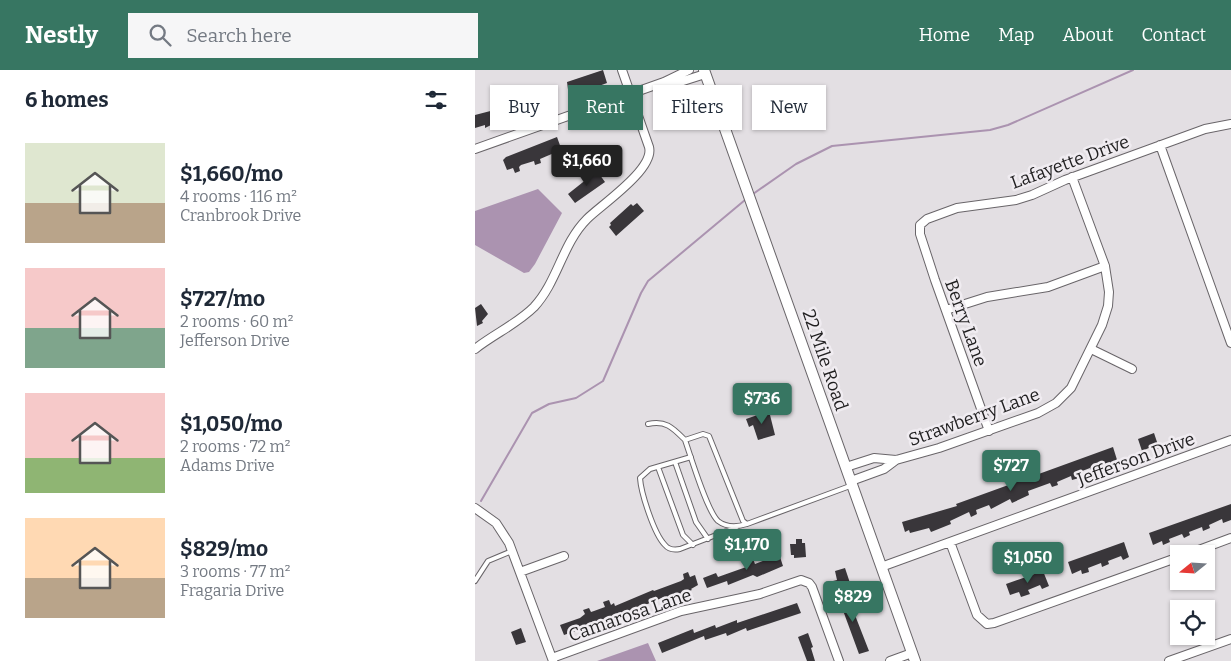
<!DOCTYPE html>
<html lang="en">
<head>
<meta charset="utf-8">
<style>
  body { margin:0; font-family:Bitter,serif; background:#f6f6f7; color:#1f2937; height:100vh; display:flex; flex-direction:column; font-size:19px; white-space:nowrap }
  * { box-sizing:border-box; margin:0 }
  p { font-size:16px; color:#747a83 }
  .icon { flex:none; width:28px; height:28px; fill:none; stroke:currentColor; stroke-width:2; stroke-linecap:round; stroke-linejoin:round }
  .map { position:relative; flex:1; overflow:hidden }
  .side { display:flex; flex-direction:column; background:#fff; width:475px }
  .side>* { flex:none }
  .top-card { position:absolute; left:15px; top:15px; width:475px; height:45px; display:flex; gap:10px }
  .needle { width:32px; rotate:252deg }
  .buttons { position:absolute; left:695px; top:475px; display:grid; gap:10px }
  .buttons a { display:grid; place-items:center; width:45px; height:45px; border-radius:0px; background:#fff; box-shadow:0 1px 4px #0004; font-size:25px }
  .price { position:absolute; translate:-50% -42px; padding:0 11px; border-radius:5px; background:#377662; color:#fff; font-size:16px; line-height:32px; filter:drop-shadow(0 1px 2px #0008) }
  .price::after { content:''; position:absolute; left:50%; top:30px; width:15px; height:11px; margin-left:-8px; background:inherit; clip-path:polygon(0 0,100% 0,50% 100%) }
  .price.current { background:#222; color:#fff }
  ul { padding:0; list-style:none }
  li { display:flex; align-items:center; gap:15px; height:125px; padding:0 25px }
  li span { display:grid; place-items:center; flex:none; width:140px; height:100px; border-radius:0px; color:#555 }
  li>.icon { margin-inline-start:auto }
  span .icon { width:60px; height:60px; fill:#fffc; stroke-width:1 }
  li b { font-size:21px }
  h2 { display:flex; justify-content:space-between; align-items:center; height:60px; padding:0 25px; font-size:21px }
  .tag { padding:0 18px; border-radius:0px; background:#fff; box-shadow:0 1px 4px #0004; font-size:18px; line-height:45px }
  .tag.current { background:#377662; color:#fff }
  header { display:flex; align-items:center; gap:30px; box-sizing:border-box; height:70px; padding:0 25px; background:#377662; color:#fff }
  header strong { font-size:24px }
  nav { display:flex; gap:28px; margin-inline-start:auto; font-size:18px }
  .search { width:350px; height:45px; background:#f6f6f7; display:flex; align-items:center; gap:12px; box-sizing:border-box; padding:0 18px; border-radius:0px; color:#747a83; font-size:19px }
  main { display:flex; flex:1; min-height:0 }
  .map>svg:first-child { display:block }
  .water { fill:#ab93b0 }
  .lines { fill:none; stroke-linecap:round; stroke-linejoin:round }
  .stream { stroke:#ab93b0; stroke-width:2 }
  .building { fill:#39363a }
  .service-casing { stroke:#696569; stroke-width:6 }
  .minor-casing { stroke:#696569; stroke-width:10 }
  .tertiary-casing { stroke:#696569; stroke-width:12 }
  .service { stroke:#fff; stroke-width:4 }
  .minor { stroke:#fff; stroke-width:8 }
  .tertiary { stroke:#fff; stroke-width:10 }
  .labels { text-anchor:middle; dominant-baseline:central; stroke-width:5; stroke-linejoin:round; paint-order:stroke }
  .street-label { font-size:18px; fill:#201f20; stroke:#f0ecf1 }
</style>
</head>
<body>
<header>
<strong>Nestly</strong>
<div class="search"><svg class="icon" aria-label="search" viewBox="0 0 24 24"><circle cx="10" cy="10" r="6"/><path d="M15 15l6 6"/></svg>Search here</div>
<nav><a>Home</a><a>Map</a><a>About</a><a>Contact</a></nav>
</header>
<main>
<section class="side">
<h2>6 homes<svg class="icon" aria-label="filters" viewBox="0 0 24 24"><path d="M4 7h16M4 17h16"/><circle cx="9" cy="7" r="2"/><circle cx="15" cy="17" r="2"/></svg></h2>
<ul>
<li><span style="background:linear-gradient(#dfe7d0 60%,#b9a48a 0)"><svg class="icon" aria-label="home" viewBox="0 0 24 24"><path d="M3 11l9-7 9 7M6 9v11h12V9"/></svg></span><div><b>$1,660/mo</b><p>4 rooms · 116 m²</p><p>Cranbrook Drive</p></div></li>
<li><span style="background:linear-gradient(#f6c9c9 60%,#7fa58c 0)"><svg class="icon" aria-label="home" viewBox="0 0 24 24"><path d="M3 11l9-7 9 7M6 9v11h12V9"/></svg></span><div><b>$727/mo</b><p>2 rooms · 60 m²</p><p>Jefferson Drive</p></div></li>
<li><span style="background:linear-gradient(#f6c9c9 65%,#8fb573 0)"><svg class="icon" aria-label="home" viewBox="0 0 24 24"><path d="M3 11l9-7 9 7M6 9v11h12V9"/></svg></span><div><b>$1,050/mo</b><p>2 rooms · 72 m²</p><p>Adams Drive</p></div></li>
<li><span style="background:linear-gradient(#ffd9b3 60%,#b9a48a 0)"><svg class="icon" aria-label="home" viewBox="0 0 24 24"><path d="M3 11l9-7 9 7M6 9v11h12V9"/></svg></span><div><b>$829/mo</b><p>3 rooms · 77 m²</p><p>Fragaria Drive</p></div></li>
</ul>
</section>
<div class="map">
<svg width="756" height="591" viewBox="0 0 756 591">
  <rect width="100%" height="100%" fill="#e3dfe3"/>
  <path class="water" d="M63,119L87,143L60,194L54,202L49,203L0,175V141Z
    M173,573L181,591H122Z"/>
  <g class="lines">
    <path class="stream" d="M278,124L321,94L357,76L515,60L533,55L658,0
      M6,431L57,343L74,334L101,328L128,311L166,223L173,211L270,130"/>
  </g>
  <path class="building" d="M128,0L132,13L94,27L92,12Z
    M54,22L56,26L59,25L64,39L39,45L40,48L28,49L10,58V55L0,58V45L27,38L25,33L31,31L33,35L50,29L49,24Z
    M82,67L87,81L85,82L86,86L80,88L79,83L65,89L66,93L60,95L59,91L46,95L44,97L45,101L40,103L38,98L32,100L28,90L31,87Z
    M122,101L130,112L100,133L93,124Z
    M162,133L169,141L141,166L134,157L136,155L135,153L156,134L158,136Z
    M6,234L13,244L7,251L8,253L2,256L0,238Z
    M294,341L300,365L283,370L278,355L274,357L271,349Z
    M679,363L684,378L678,381L676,377L667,381L663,369Z
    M638,377L643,393L636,396L635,392L622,396L623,400L617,402L615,398L602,403L604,408L597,410L596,406L582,412L583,415L577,417L575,413L553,421L554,425L537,433L535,429L516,439L514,435L501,440L502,444L496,447L494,442L475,451L476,454L456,462L454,458L435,463L434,460L430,462L427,452L482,436L481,434Z
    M756,434V450L748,453L747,449L734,455L735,458L728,461L727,457L714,462L715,465L709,468L707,464L694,469L695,472L688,475L687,471L678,475L674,463Z
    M321,469H327V473H330L331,487L319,488V485H316L315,474H321Z
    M649,472L654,487L648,490L646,486L633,491L634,494L627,497L626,493L613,498L614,502L607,504L606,500L597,504L593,492Z
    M296,482L298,486L304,484L308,496L282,507L278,505L253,515L252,511L232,518L228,508L241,503L243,507L274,496L272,491L278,489L280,494L290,490L292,488L290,484Z
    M370,498L375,513L361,518L358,511L362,510L360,501Z
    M568,501L574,516L567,519L565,515L553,520L555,524L546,527L544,522L535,525L531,514Z
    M213,502L215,507L220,505L223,515L216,519L217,520L189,529V527L144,546L89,565L85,555L105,548L110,544L108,540L114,538L116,542L119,541L130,537L128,532L134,530L136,535L139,533L140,536L178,520L179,521L206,511L209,509L208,504Z
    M375,524L381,540H378L394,581L384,584L366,535L363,536L360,530Z
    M322,533L326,543L272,561L271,558L252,566L251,563L230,570L229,566L187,583L183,573L218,559L219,563L240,555L241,558L262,550V553Z
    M46,558L51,572L41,575L36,562Z
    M333,563L338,577L336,578L340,591H332L323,567Z"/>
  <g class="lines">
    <g class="service-casing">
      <path id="service" d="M173,354C191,350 198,358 210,370L228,364L234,366L268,451L272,454L375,416
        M210,370C216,387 232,441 243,451C252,458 262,457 272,454
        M216,387L175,399L165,408C166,423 179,464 190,475C194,480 200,480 205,479L262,457
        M200,392L221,452L233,469
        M183,397L208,465L218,475
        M0,511L13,491L37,481"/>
    </g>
    <g class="minor-casing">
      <path id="minor" d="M189,12H205L230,4
        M685,75L756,273
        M0,79L189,12L214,0
        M471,240L512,227L573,217L630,196
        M0,279C19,264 42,254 59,237C83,211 87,174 112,149C126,135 180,99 174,77L147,0
        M616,279L657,299
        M514,361L460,210L445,164V155L452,149L482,138L541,130L557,125L590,110L730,59L756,54
        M371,397L399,388L421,390L464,378L563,343L581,333L596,318L627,255L633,236L634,222L630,196L597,107
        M376,411L409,399L421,390
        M0,438L21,453L34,473L78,591
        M475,472L502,545L512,554L519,553L704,487
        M713,484L756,468
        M406,497L756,370
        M45,502L89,486
        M77,588L206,541L285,524L326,510L334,513L337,517L364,591
        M415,591L437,583
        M694,591L756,569"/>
    </g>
    <g class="tertiary-casing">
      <path id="tertiary" d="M229,0L440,591"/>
    </g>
    <use href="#service" class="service"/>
    <use href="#minor" class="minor"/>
    <use href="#tertiary" class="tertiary"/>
  </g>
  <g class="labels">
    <g class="street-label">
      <text transform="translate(595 92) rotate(-20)">Lafayette Drive</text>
      <text transform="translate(491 253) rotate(70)">Berry Lane</text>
      <text transform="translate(350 290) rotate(71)">22 Mile Road</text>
      <text transform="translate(499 347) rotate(-20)">Strawberry Lane</text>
      <text transform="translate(661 389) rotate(-20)">Jefferson Drive</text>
      <text transform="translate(155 545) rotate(-19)">Camarosa Lane</text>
    </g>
  </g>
</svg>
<div class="buttons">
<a><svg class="needle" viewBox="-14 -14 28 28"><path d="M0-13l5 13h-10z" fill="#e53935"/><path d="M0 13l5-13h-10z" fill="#747a83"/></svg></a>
<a><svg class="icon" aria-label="locate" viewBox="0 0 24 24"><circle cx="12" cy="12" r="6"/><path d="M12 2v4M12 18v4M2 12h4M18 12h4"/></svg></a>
</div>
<b class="price current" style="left:112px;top:117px">$1,660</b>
<b class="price" style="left:287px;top:355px">$736</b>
<b class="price" style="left:536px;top:422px">$727</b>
<b class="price" style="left:272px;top:501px">$1,170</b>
<b class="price" style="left:553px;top:514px">$1,050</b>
<b class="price" style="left:378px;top:553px">$829</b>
<div class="top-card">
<a class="tag">Buy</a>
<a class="tag current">Rent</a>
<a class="tag">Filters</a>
<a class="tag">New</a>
</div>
</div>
</main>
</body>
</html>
